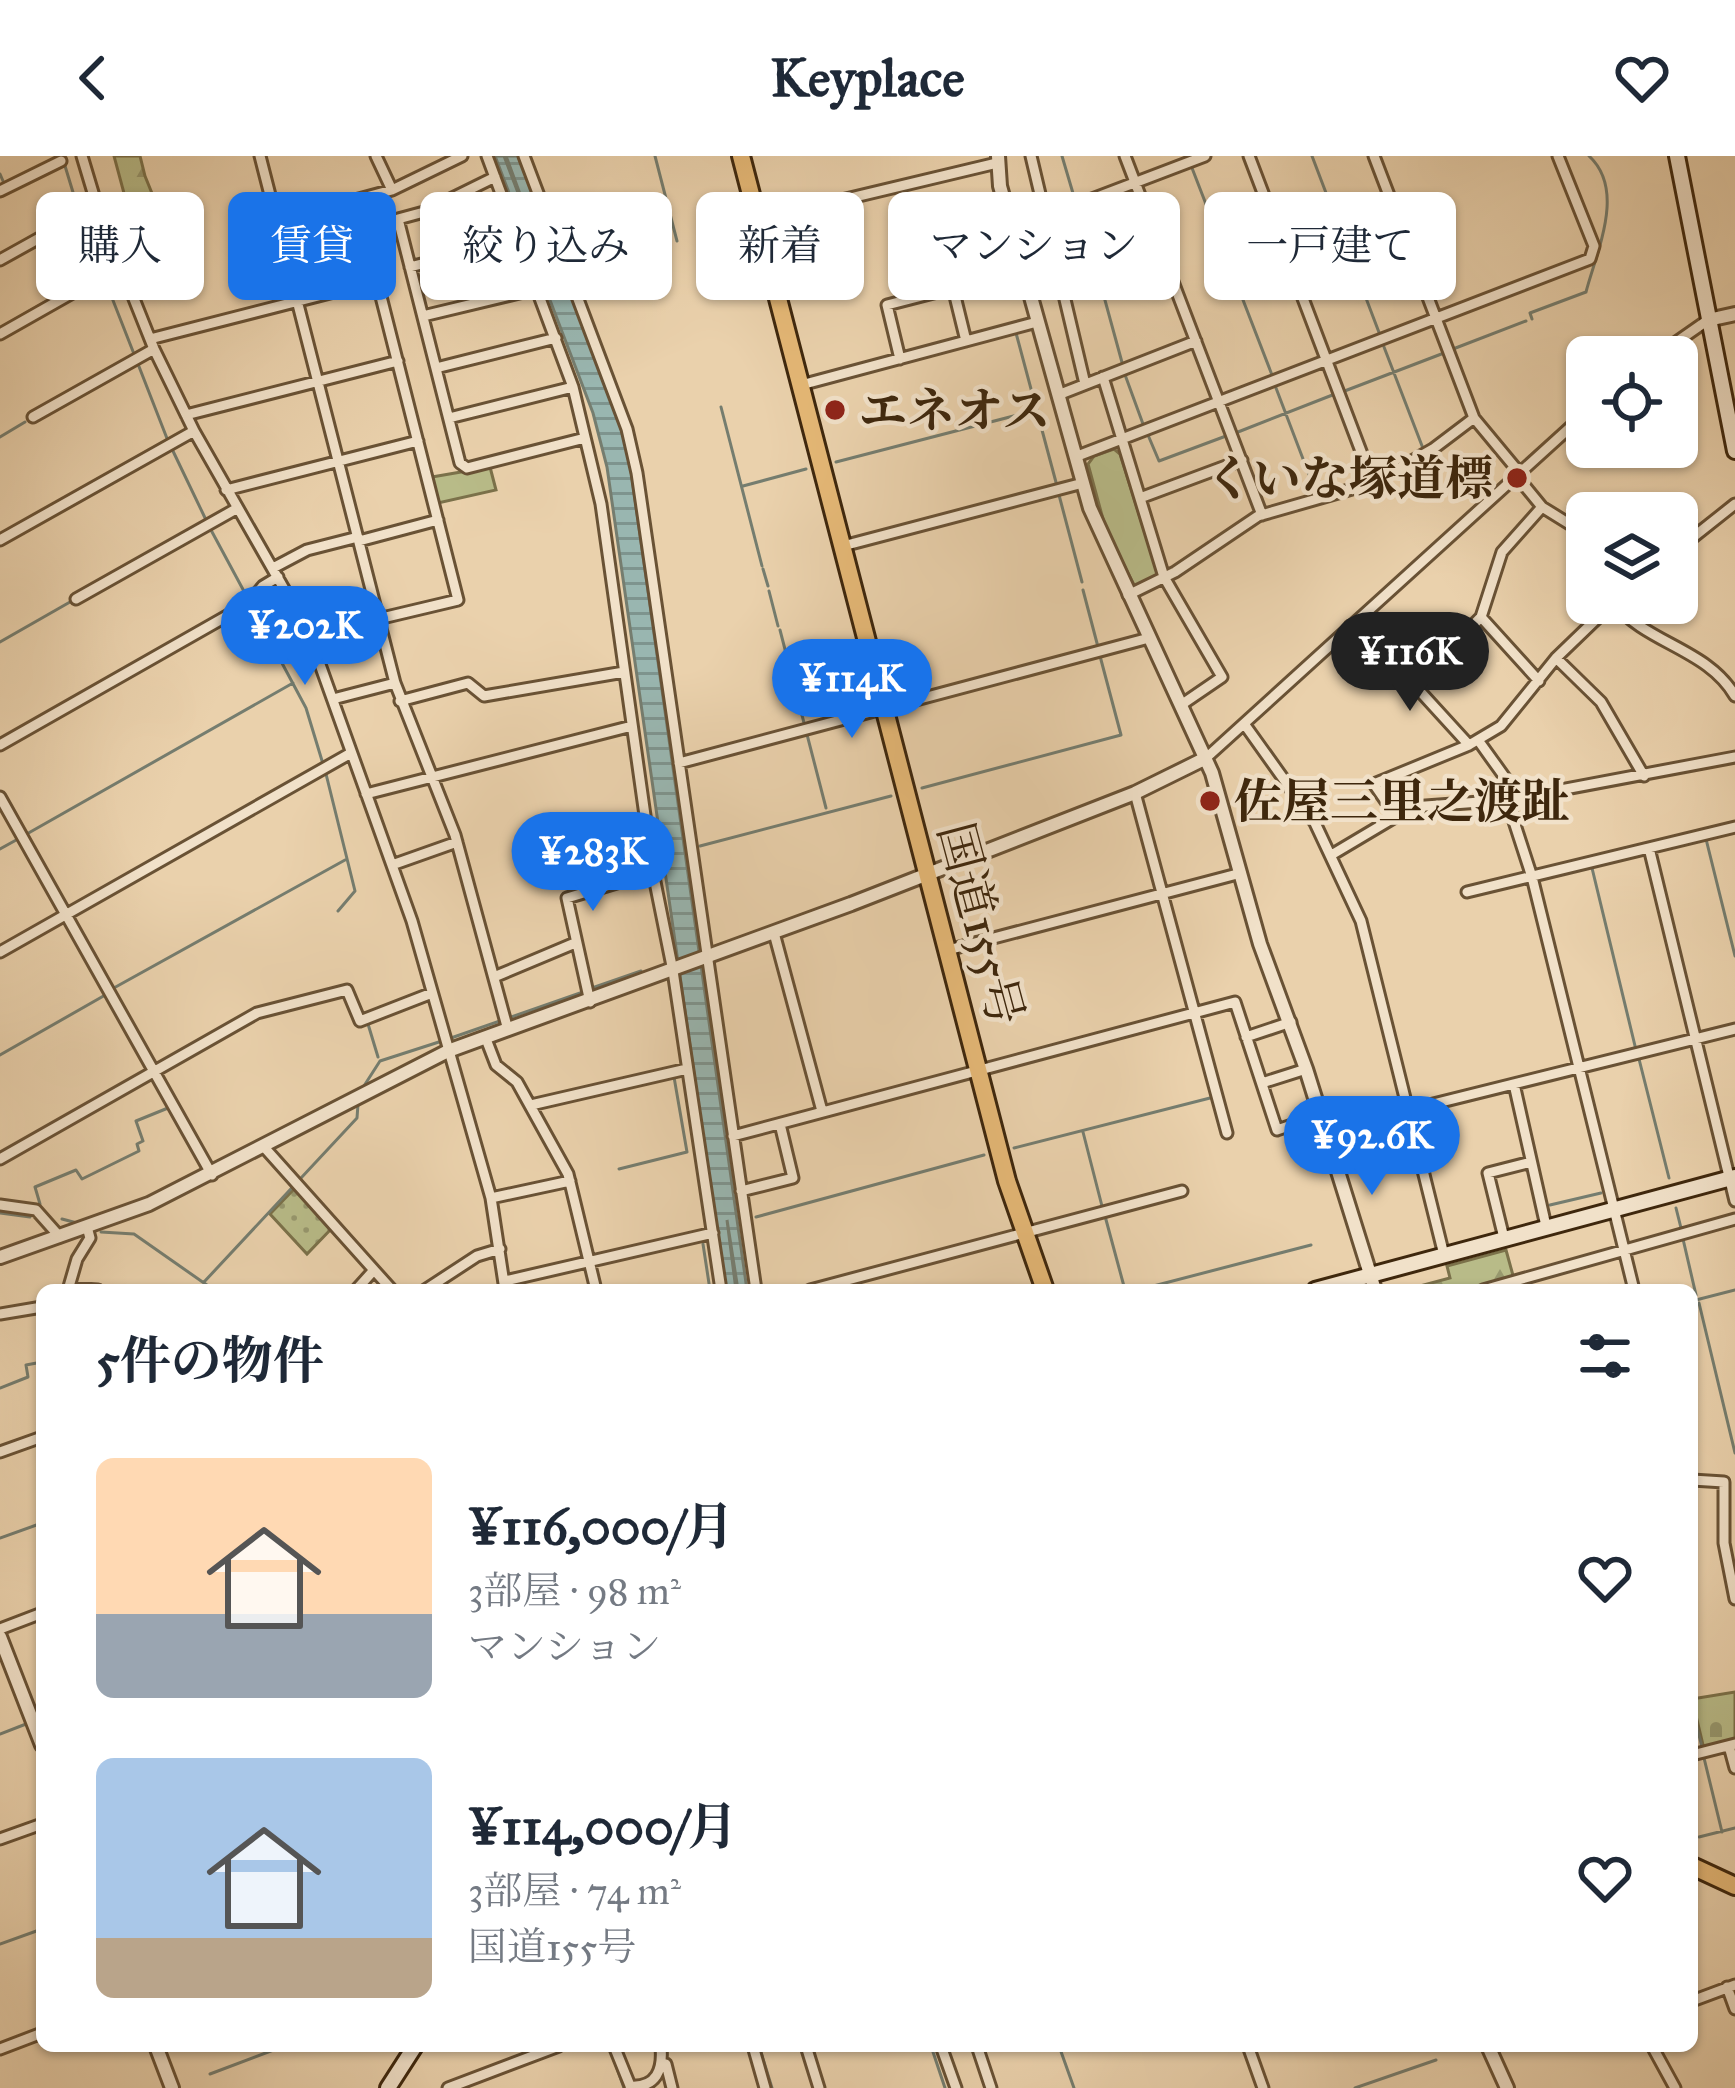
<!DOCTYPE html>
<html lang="ja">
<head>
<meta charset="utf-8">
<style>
  body { margin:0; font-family:"IM FELL Great Primer","Noto Serif JP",serif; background:#f2f2f3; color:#1f2937; height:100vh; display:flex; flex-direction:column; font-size:45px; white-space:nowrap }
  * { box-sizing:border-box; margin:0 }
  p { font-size:39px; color:#747a83 }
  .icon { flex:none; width:66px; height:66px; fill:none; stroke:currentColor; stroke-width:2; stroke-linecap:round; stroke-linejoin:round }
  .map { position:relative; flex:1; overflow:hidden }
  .panel { position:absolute; left:36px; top:1128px; width:1662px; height:768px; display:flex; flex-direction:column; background:#fff; border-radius:18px; box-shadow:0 3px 9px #0004 }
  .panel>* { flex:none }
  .guide { position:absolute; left:36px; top:36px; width:1665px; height:108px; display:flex; gap:24px }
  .fabs { position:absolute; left:1566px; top:180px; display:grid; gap:24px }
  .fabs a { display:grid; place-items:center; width:132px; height:132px; border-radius:18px; background:#fff; box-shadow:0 3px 9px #0004; font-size:60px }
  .price { position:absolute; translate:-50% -102px; padding:0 27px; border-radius:42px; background:#1a73e8; color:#fff; font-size:39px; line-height:78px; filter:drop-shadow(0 3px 6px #0008) }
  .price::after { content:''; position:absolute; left:50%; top:72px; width:36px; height:27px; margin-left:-18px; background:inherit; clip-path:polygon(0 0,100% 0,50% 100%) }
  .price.active { background:#222; color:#fff }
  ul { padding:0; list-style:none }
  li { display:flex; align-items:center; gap:36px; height:300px; padding:0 60px }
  li span { display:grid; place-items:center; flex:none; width:336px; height:240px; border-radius:18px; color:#555 }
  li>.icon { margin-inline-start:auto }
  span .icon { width:144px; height:144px; fill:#fffc; stroke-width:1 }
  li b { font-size:51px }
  h2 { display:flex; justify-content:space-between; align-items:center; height:144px; padding:0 60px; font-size:51px }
  .chip { padding:0 42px; border-radius:18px; background:#fff; box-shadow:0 3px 9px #0004; font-size:42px; line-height:108px }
  .chip.active { background:#1a73e8; color:#fff }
  header { display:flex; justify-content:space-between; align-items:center; height:156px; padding:0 60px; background:#fff; font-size:54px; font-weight:700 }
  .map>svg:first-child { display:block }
  .grass { fill:url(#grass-dots); stroke:#7b714a; stroke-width:3 }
  .forest { fill:url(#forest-firs); stroke:#7b714a; stroke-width:3 }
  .cemetery { fill:url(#cemetery-stones); stroke:#7b714a; stroke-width:3 }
  .park { fill:#b8bb88; stroke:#7b714a; stroke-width:3 }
  .water { fill:url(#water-rules); stroke:#757d6f; stroke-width:3 }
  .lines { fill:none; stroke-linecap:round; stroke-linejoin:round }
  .stream { stroke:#757d6f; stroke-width:3 }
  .minor-casing { stroke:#695235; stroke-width:15 }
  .tertiary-casing { stroke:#695235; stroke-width:18 }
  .secondary-casing { stroke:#3e270d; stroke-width:20 }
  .trunk-casing { stroke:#3e270d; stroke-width:22 }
  .minor { stroke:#f1e1c9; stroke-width:9 }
  .tertiary { stroke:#f1e1c9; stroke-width:12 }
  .secondary { stroke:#f1e1c9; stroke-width:14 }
  .trunk { stroke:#e5b876; stroke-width:16 }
  .poi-dot { fill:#8f2418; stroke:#f1e1c9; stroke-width:4.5 }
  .labels { text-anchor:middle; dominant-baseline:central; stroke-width:9; stroke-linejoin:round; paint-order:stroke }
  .poi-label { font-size:48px; font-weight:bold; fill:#3e270d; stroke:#f1e1c9; text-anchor:start }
  .street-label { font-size:48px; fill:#3e270d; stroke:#f1e1c9 }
</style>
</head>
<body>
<header><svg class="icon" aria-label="back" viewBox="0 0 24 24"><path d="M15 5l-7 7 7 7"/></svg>Keyplace<svg class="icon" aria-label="heart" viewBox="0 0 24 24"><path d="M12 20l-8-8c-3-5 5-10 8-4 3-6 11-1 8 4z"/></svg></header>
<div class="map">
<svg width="1735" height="1932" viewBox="0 0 1735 1932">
  <defs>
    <pattern id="grass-dots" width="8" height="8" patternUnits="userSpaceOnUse" patternTransform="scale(3)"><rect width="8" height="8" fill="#b8bb88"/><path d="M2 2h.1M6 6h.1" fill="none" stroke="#97986e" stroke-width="1.8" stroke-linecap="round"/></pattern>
    <pattern id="forest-firs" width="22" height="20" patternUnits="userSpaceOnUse" patternTransform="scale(3)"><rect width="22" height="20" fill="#b8bb88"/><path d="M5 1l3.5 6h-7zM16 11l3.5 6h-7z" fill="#97986e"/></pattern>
    <pattern id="cemetery-stones" width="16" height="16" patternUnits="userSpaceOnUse" patternTransform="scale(3)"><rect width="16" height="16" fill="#b8bb88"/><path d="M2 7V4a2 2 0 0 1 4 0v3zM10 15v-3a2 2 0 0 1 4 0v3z" fill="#97986e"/></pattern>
    <pattern id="water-rules" width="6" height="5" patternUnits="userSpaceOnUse" patternTransform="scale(3)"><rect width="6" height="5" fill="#99b6b0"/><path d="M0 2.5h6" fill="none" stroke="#7e948e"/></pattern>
  </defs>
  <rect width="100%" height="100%" fill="#ead1ac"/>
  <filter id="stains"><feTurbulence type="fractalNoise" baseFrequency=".00167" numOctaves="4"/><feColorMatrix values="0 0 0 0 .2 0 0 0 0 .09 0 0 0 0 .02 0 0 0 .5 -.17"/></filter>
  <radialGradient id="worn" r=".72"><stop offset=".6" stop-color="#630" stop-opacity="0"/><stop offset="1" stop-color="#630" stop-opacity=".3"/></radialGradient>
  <path class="grass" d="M296,1031L333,1071L307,1098L270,1058Z"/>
  <path class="forest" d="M114,0H140L145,20L181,109L180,116L171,119L160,73L137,72L132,67Z
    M1506,1094L1514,1123L1468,1134H1405L1450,1122L1447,1110Z"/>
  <path class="cemetery" d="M1735,1536V1585L1704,1593L1692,1543Z"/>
  <path class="park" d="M1114,293L1120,298L1157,415V421L1135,431L1106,374L1088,308L1094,300Z
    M490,311L496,334L438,347L432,321Z"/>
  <path class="water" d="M495,0H504L556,136L506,0H519L614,248L629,301L747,1134H738L727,1064L736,1134H725L607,311L593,257Z"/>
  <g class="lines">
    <path class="stream" d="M62,0L79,56
      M655,0L677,85
      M1062,0L1075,44
      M1312,0L1380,179
      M1192,12L1272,219
      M0,18L3,25
      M0,40L8,36
      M1080,53L1123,210
      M82,64L102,117
      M105,124L134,198
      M1532,163L1530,157L1586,136C1597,94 1626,34 1589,0
      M0,172L97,116
      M1016,177L1057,330
      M1384,191L1424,295
      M1453,193L1526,165
      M138,208L168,285
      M1124,216L1143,268
      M1276,232L1316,337
      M1342,236L1444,197
      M721,251L762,410
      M1238,276L1335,238
      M1148,279L1159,305L1226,280
      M0,281L25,266
      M172,293L207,366
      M836,306L1037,254
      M743,330L806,313
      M1059,339L1082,426
      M211,374L246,439
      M763,413L768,430
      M1083,434L1098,491
      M769,435L778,470
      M252,451L306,552L323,608
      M780,474L826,652
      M0,486L70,446
      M326,618L355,735L338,755
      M922,632L1121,579L1100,500
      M25,679L293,527
      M606,682L636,673
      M1706,683L1735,800
      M700,690L891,640
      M0,693L18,683
      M1592,712L1636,894
      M592,832L641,815
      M112,833L345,704
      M368,868L378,901
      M451,882L583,836
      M0,899L107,838
      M1639,903L1669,1022
      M362,933L380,905L442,885
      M1083,976L1103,1054
      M1014,992L1214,941
      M619,1013L687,996L674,921L649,926
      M40,1048L35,1031L76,1014L82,1023L139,995L137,988L143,985L136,965L168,952
      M1550,1049L1601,1037
      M1676,1052L1681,1072
      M0,1057L30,1061
      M1105,1060L1125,1134
      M756,1061L984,999
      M62,1063L77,1067
      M101,1076L134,1078L214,1134
      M1683,1083L1696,1139
      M703,1088L710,1134
      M204,1126L357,962L358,948
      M1138,1134L1311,1089
      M1692,1145L1735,1134
      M1699,1147L1735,1297
      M0,1232L28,1221L26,1209L42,1206
      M0,1382L42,1367
      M1692,1552L1702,1591
      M40,1562H42
      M0,1578L26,1568
      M1704,1602L1722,1676
      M1699,1681L1735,1672
      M0,1788L42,1773
      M609,1890L624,1932
      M759,1890L772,1932
      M931,1890L945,1932
      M1059,1890L1074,1932
      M210,1918L284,1890
      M1355,1932L1436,1904"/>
    <g class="minor-casing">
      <path id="minor" d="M82,0L97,50L154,193L194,275L308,475L412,765L491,1042L505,1134
        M260,0L395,527L455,679L508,874
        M376,0L392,34
        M487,0L573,231L601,348L653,716L673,815L721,1134
        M524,0L627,273L637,317L756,1134
        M1031,0L1085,228
        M1125,0L1262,359
        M1249,0L1373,327
        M1374,0L1474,262L1518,315
        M495,21L424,56L398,63L460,307L467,312L585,282
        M0,35L61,5
        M357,46L458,444L378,463
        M758,64L997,7
        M277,65L392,34L462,0
        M1012,73L1066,57L1071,51L1205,0
        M0,104L97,50
        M410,111L517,83
        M423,160L536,133
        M0,178L120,110
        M150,183L377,125
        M1655,201L1708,164
        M900,203L887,149L953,132L966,185
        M436,212L556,182
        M1103,221L1164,421L1222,521L1181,549
        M801,229L1037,166
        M1058,239L1196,185
        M186,259L398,205
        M33,261L154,193
        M449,262L573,231
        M1075,301L1590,103L1594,90L1558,0
        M1515,318L1542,351L1571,369L1587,395
        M226,334L418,285
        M1140,342L1242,304
        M0,384L194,275
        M359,385L438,364
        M843,390L1083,327
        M1677,394L1735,348
        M273,412L307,394L358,381
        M1128,439L1175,416L1258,360L1373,327L1433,293L1474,262
        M76,443L236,353
        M1614,447C1647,488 1708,493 1735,540
        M1481,461L1539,525
        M1350,470L1407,521L1469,589L1501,570L1556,502L1613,447
        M308,475L336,462L376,452
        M1556,502L1601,546L1644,620
        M1414,529L1481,461L1502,396L1542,351
        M333,543L395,527
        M400,545L468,527L484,540L624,516
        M1245,569L1315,667L1361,765L1444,1099
        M1478,584L1506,623L1511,640
        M0,589L248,448L263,430L278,421
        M1206,602L1587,256
        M679,607L1149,482
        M1135,637L1227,977
        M366,638L632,570
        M0,641L212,1019
        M1507,644L1532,721L1634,1134
        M1396,660L1374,628L1469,589
        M1649,692L1735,1045
        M1333,698L1412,651L1507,644L1735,601
        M392,709L457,686
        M1467,736L1735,671
        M774,777L822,955
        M948,794L1241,717
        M0,796L351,597
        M494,821L575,787
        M590,846L567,742L653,716
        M1246,881L1291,866
        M486,883L496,909L517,926L568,1018L596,1134
        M1262,927L1306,913
        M1514,928L1546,1070
        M531,949L687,913
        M733,980L1235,846L1277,974L1321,959
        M1327,980L1409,954L1735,873
        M264,991L374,1114L356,1134
        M0,1003L257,857L347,834L360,865L432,837
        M741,1035L793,1022L780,968
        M491,1042L570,1025
        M0,1049L36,1054L60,1081
        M1504,1082L1488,1017L1531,1006
        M374,1114L392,1134
        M505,1125L713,1077
        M69,1132L98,1134
        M68,1134L77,1103L90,1082L87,1071
        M425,1134L477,1100L500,1093
        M810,1134L1182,1035
        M1483,1134L1735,1063
        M0,1158L42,1151
        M0,1296L42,1281
        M1692,1324L1724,1326V1387L1735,1443
        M0,1473L42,1457
        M1729,1590L1735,1612
        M1692,1599L1735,1588
        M0,1683L42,1668
        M1727,1831L1735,1853
        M1692,1845L1735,1829
        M614,1890L631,1932
        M753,1890L765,1932
        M806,1890L819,1932
        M941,1890L956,1932
        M977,1890L991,1932
        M1248,1890L1263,1932
        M1652,1890L1675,1932
        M0,1893L42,1877
        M666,1908L672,1932
        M630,1930C657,1932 663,1913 661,1891
        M448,1932L559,1890"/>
    </g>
    <g class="tertiary-casing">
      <path id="tertiary" d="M998,0L1000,30L1090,352L1212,617L1260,788L1306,913L1375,1134
        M1708,164L1735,158
        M0,1101L149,1048L448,895L851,748L1135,637L1206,602
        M0,1481L42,1589
        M156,1890L172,1932
        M1488,1890L1507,1932"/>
    </g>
    <g class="secondary-casing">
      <path id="secondary" d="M1677,0L1735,295
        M1315,1134L1735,1021
        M388,1932L415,1890"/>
    </g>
    <g class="trunk-casing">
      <path id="trunk" d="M741,0L1007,1025L1045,1134
        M1692,1710L1735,1730"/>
    </g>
    <use href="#minor" class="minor"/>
    <use href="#tertiary" class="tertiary"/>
    <use href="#secondary" class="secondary"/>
    <use href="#trunk" class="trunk"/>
  </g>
  <g class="poi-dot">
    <circle cx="835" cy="254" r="12"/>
    <circle cx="1517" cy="322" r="12"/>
    <circle cx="1210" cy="645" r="12"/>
  </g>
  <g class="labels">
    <g class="poi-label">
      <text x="859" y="254">エネオス</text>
      <text x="1493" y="322" text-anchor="end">くいな塚道標</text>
      <text x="1234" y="645">佐屋三里之渡趾</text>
    </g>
    <g class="street-label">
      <text transform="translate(981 768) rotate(75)">国道155号</text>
    </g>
  </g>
  <rect width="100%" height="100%" filter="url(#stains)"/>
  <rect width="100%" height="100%" fill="url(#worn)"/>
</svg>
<div class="fabs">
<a><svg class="icon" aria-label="locate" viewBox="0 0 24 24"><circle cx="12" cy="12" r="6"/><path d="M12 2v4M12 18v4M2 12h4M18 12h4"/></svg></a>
<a><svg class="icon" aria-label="layers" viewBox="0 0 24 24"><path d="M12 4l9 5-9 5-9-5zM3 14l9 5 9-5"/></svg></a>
</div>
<b class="price" style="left:305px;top:532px">¥202K</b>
<b class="price active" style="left:1410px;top:558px">¥116K</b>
<b class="price" style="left:852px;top:585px">¥114K</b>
<b class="price" style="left:593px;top:758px">¥283K</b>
<b class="price" style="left:1372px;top:1042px">¥92.6K</b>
<div class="guide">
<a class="chip">購入</a>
<a class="chip active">賃貸</a>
<a class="chip">絞り込み</a>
<a class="chip">新着</a>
<a class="chip">マンション</a>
<a class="chip">一戸建て</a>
</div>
<section class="panel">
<h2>5件の物件<svg class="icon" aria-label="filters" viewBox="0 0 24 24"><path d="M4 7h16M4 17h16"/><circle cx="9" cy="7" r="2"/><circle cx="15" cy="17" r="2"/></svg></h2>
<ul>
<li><span style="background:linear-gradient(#ffd9b3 65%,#9aa5b1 0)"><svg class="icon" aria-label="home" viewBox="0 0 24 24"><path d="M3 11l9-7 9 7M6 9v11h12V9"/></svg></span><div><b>¥116,000/月</b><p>3部屋 · 98 m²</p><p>マンション</p></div><svg class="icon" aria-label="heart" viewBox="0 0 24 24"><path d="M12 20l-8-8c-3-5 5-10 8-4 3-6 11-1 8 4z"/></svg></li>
<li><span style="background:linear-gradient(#a9c7e8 75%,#b9a48a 0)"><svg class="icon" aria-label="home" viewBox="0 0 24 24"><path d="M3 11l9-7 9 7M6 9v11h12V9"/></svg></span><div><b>¥114,000/月</b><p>3部屋 · 74 m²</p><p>国道155号</p></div><svg class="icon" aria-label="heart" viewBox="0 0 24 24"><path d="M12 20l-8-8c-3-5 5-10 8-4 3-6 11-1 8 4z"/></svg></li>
</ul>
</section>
</div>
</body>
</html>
